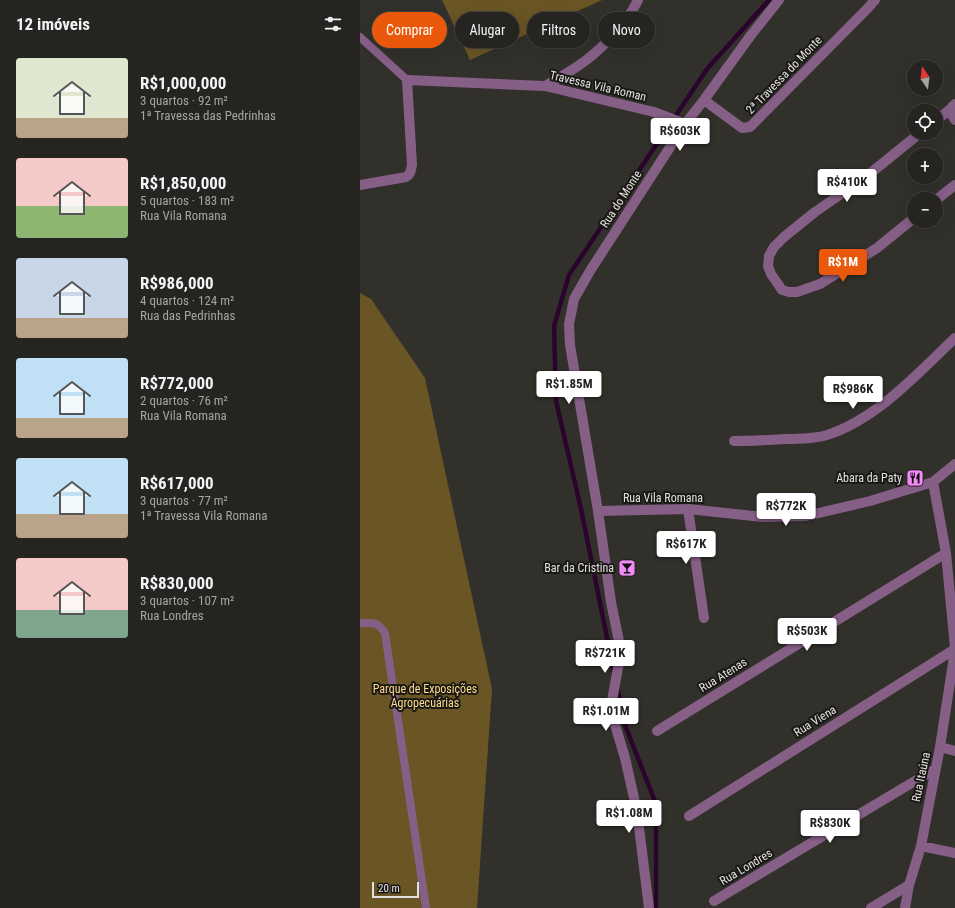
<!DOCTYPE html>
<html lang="pt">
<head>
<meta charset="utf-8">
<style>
  body { margin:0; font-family:"Roboto Condensed",sans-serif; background:#32302d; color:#f1f3f6; height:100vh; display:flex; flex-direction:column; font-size:15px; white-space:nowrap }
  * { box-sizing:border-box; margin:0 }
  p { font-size:13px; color:#a4a4a5 }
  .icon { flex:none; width:22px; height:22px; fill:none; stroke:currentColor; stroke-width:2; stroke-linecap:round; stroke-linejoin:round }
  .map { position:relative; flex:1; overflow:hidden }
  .drawer { display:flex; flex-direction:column; background:#262420; width:360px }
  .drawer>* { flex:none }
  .guide { position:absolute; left:12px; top:12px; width:380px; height:36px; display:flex; gap:8px }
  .needle { width:26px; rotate:346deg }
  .buttons { position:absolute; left:547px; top:60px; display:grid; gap:8px }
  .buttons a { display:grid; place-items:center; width:36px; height:36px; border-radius:50%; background:#262420; box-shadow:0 4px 16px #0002,0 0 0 1px #42413e; font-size:20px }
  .scale { position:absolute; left:12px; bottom:10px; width:47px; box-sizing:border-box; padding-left:4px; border:2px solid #e3e1de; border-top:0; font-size:11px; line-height:14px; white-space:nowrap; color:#e3e1de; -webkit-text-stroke:3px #191816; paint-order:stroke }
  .price { position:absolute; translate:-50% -34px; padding:0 9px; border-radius:4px; background:#fff; color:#222; font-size:13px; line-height:26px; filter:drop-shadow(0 1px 2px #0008) }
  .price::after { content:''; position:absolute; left:50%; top:24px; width:12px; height:9px; margin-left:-6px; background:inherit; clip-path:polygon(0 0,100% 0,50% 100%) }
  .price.active { background:#ea580c; color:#fff }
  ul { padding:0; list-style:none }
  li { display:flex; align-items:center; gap:12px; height:100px; padding:0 16px }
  li span { display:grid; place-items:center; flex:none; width:112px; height:80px; border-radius:4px; color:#555 }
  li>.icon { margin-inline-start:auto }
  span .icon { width:48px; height:48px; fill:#fffc; stroke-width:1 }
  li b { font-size:17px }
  h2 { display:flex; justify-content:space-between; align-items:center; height:48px; padding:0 16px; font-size:17px }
  .tag { padding:0 14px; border-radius:18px; background:#262420; box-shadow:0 4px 16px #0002,0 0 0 1px #42413e; font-size:14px; line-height:36px }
  .tag.active { background:#ea580c; color:#fff }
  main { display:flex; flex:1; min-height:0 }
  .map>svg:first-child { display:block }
  .green { fill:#6a5624 }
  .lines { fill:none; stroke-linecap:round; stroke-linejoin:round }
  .stream { stroke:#2a042c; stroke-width:4.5 }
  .service { stroke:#865f86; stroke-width:8 }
  .minor { stroke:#865f86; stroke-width:10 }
  .labels { text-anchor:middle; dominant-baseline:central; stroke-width:4; stroke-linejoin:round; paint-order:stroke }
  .street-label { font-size:12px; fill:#e3e1de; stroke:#191816 }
  .poi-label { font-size:12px; fill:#e3e1de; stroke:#191816; text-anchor:end }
  .park-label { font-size:12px; fill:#ffdc88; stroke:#191816 }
</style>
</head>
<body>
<main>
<section class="drawer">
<h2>12 imóveis<svg class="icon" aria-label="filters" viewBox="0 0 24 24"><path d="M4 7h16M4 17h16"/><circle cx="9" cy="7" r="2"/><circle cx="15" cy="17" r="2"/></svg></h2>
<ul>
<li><span style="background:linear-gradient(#dfe7d0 75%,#b9a48a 0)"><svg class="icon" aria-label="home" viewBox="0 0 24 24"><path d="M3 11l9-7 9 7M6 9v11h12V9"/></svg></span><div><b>R$1,000,000</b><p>3 quartos · 92 m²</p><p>1ª Travessa das Pedrinhas</p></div></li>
<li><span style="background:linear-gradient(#f6c9c9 60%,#8fb573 0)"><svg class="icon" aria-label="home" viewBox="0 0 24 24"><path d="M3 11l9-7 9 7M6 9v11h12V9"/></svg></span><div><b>R$1,850,000</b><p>5 quartos · 183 m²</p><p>Rua Vila Romana</p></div></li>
<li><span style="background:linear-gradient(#c9d6e8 75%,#b9a48a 0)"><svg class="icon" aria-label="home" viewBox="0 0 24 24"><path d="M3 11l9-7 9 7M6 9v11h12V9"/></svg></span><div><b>R$986,000</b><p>4 quartos · 124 m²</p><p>Rua das Pedrinhas</p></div></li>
<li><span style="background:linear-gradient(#bfe0f5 75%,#b9a48a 0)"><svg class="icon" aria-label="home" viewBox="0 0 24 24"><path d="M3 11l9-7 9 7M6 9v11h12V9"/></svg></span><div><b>R$772,000</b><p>2 quartos · 76 m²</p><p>Rua Vila Romana</p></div></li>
<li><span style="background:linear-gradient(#bfe0f5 70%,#b9a48a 0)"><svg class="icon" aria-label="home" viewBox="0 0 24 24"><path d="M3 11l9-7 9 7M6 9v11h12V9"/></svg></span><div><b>R$617,000</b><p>3 quartos · 77 m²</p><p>1ª Travessa Vila Romana</p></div></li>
<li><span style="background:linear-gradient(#f6c9c9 65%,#7fa58c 0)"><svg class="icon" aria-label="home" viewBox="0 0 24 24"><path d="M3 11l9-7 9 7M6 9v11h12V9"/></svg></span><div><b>R$830,000</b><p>3 quartos · 107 m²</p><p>Rua Londres</p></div></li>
</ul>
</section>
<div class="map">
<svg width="595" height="908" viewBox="0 0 595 908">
  <rect width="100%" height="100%" fill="#32302b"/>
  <path class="green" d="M82,0H242L110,60Z
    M0,293L11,299L65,378L132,689L117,908H0Z"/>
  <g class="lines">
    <path class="stream" d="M254,672L221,509L196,401L194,326L209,275L347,69L409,0
      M257,687L265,725L296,804V908"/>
    <path class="service" d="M0,37L47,80
      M0,623C13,623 17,621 25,633L66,908"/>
    <path class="minor" d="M185,86C199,78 213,70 225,61C244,47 268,21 278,0
      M344,100L382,128L390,127L507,9L515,0
      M595,104L589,110L595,120
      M576,121L589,110
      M0,185L46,177C50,175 51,171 52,165L47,80L185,86L294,112L325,124
      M576,200L595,185
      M554,218L517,248L460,284L437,292H429L422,290L411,274L408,266L409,256L414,247L424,237L455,212L507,176L560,133
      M374,441C391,441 408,440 425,439C439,439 454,439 467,435C517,419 558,373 595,338
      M573,482L586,553L595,648
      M328,509L344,618
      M238,511L328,509L403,517L446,516L510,501L573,482L595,464
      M297,731L586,553
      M580,747L595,751
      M329,816L595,649
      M561,846L595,853
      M354,901L575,769
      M289,908L277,811L265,758L253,718L252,701L261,651L251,602L238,511L210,345L209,324L214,299L230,271L325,124L344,100L391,35L419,0
      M511,908L549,885
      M545,908L549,885L561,846L580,747L595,650"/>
  </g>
  <defs>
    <g id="restaurant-square" transform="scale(0.9)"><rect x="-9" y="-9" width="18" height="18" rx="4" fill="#f18af4" stroke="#191816"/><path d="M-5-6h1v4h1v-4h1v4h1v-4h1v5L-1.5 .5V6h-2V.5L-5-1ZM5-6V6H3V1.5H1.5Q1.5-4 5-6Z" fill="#111"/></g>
    <g id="bar-square" transform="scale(0.9)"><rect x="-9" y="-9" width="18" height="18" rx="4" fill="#f18af4" stroke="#191816"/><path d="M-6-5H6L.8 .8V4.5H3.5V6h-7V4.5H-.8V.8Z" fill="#111"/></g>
  </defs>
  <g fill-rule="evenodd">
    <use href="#restaurant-square" x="555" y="478"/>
    <use href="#bar-square" x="267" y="568"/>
  </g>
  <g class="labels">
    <g class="street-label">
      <text transform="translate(424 75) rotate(-46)">2ª Travessa do Monte</text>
      <text transform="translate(238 86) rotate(13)">Travessa Vila Roman</text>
      <text transform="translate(261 199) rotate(-57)">Rua do Monte</text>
      <text x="303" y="498">Rua Vila Romana</text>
      <text transform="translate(363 675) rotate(-32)">Rua Atenas</text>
      <text transform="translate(455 721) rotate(-32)">Rua Viena</text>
      <text transform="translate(561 777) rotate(-78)">Rua Itaúna</text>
      <text transform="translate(386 867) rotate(-31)">Rua Londres</text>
    </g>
    <g class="poi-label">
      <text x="542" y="478">Abara da Paty</text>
      <text x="254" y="568">Bar da Cristina</text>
    </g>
    <g class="park-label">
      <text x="65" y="689">Parque de Exposições<tspan x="65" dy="14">Agropecuárias</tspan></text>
    </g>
  </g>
</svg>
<div class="buttons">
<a><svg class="needle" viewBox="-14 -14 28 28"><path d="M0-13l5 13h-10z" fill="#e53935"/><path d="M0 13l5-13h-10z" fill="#a4a4a5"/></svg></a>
<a><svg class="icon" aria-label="locate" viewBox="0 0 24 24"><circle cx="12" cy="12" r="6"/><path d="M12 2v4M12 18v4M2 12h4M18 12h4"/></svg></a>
<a>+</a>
<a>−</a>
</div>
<div class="scale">20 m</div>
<b class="price" style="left:320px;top:152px">R$603K</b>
<b class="price" style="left:487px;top:203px">R$410K</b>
<b class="price active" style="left:483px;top:283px">R$1M</b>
<b class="price" style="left:209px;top:405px">R$1.85M</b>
<b class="price" style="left:493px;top:410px">R$986K</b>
<b class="price" style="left:426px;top:527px">R$772K</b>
<b class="price" style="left:326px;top:565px">R$617K</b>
<b class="price" style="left:447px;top:652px">R$503K</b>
<b class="price" style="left:245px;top:674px">R$721K</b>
<b class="price" style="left:246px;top:732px">R$1.01M</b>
<b class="price" style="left:269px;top:834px">R$1.08M</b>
<b class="price" style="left:470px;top:844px">R$830K</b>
<div class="guide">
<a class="tag active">Comprar</a>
<a class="tag">Alugar</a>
<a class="tag">Filtros</a>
<a class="tag">Novo</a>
</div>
</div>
</main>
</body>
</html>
